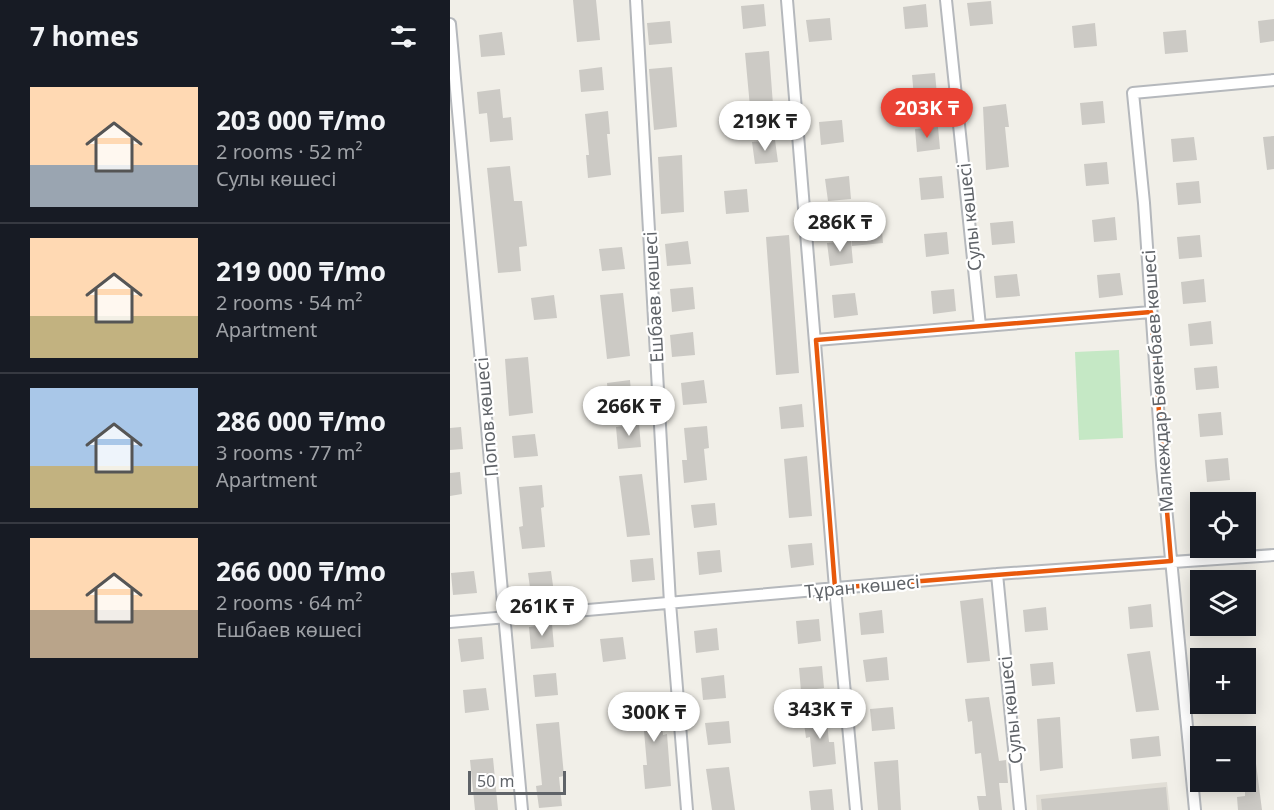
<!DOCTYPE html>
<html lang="en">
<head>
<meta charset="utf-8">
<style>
  body { margin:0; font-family:"Noto Sans",sans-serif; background:#20242c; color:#f1f3f6; height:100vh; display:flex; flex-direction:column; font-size:22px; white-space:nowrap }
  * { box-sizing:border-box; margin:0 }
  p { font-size:20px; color:#9ea1a6 }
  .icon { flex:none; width:33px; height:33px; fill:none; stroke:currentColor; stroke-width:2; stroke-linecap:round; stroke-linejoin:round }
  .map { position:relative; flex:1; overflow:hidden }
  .sheet { display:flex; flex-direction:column; background:#171b24; width:450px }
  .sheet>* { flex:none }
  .tools { position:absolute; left:740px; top:492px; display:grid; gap:12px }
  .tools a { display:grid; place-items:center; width:66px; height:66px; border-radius:0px; background:#171b24; box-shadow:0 3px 15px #0003; font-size:30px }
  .scale { position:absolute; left:18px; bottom:15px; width:98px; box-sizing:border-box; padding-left:6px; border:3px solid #5f6368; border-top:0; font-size:16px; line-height:21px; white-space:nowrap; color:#5f6368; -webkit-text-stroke:4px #fff; paint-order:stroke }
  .price { position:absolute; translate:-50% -51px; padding:0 14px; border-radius:21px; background:#fff; color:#222; font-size:20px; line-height:39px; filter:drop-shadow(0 2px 3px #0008) }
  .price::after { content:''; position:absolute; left:50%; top:36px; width:18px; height:14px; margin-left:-9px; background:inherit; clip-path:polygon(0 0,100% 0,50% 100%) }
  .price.on { background:#ea4335; color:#fff }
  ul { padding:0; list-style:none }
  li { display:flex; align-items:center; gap:18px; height:150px; padding:0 30px }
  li+li { border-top:2px solid #363941 }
  li span { display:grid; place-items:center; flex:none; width:168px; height:120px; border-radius:0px; color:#555 }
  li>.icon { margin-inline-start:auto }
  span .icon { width:72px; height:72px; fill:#fffc; stroke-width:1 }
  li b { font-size:26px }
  h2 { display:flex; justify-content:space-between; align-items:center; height:72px; padding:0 30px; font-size:26px }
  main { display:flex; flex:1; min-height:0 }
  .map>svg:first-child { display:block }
  .education { fill:#e1ded6 }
  .green { fill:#c5e8c5 }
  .building { fill:#cccac5 }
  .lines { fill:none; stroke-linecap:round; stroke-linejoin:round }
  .minor-casing { stroke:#b5b8bc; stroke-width:14 }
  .minor { stroke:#fff; stroke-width:10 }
  .marked { fill:none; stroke:#e8590c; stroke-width:4.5; stroke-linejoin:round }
  .labels { text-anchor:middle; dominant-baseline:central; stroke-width:4.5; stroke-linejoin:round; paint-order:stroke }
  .street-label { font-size:18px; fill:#5f6368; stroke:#fff }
</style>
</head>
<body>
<main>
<section class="sheet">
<h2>7 homes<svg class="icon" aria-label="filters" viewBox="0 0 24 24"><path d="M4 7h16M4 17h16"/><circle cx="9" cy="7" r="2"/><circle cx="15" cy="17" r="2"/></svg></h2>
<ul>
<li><span style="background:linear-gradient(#ffd9b3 65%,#9aa5b1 0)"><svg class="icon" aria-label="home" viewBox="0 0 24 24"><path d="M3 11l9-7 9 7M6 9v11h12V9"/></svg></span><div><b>203 000 ₸/mo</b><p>2 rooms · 52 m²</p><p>Сулы көшесі</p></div></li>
<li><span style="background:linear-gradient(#ffd9b3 65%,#c2b280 0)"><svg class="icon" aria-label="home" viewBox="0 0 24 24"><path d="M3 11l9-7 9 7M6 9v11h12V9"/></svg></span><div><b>219 000 ₸/mo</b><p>2 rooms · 54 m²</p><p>Apartment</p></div></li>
<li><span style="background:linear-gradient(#a9c7e8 65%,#c2b280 0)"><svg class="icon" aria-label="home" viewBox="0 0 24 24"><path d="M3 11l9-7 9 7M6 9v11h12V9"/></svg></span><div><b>286 000 ₸/mo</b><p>3 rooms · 77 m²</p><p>Apartment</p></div></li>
<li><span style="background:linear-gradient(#ffd9b3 60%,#b9a48a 0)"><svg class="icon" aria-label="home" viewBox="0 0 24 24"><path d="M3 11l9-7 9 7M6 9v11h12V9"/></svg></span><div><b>266 000 ₸/mo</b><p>2 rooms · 64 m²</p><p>Ешбаев көшесі</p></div></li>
</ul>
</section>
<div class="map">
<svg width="824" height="810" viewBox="0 0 824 810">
  <rect width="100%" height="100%" fill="#f1efe8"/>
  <path class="education" d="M717,782L720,810H587L586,795Z"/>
  <path class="green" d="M669,350L673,438L629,440L625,352Z"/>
  <path class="building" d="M123,0H146L150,40L127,42Z
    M541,1L543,24L520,26L517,3Z
    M314,4L316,26L293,29L291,6Z
    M476,4L478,27L455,29L453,7Z
    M380,18L382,40L359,42L356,20Z
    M824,19V41L810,43L808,21Z
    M220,21L222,43L199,45L197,23Z
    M645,23L647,46L624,48L622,26Z
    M736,30L738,52L715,54L713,32Z
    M52,32L55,55L31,57L29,35Z
    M319,51L323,105L300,107L295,53Z
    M152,67L154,90L131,92L129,70Z
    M222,67L227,127L204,130L199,69Z
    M485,73L487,95L464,97L462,75Z
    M50,89L53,118L61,117L63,140L40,142L37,113L29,114L27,92Z
    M653,101L655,123L632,125L630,103Z
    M556,104L559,127H555L559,167L536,170L533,107Z
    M158,111L160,134H157L161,175L138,178L136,155H139L135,114Z
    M392,120L394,142L371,145L369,122Z
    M488,127L490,149L467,152L465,129Z
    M824,136V169L817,170L813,137Z
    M744,137L747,160L723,162L721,139Z
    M325,140L328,162L305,164L302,142Z
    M232,155L234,212L211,214L208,157Z
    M657,162L659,184L636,186L634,164Z
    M60,166L64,201H72L77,246L69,247L71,271L48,273L37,168Z
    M399,176L401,199L378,201L375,179Z
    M492,176L494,198L471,200L469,178Z
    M749,181L751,203L728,205L726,183Z
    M297,189L299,212L276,214L274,191Z
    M430,207L433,243L402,246L399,210Z
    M665,217L667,240L644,242L642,220Z
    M563,221L565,243L542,245L540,223Z
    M497,232L499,254L476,257L474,234Z
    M339,235L349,373L326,375L316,237Z
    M750,235L752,257L729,259L727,237Z
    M238,241L241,264L217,266L215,244Z
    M401,241L403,263L380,266L377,243Z
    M172,247L175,269L152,271L149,249Z
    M670,273L673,295L649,298L647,275Z
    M567,274L570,296L546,298L544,276Z
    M754,279L756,302L733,304L731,282Z
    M243,287L245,309L222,312L220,289Z
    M504,289L506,311L483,314L481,291Z
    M173,293L180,356L157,359L150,295Z
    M405,293L408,315L384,318L382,295Z
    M104,295L107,318L84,320L81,298Z
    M761,321L763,344L740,346L738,324Z
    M243,332L245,355L222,357L220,335Z
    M78,357L83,413L59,416L55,359Z
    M767,366L769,388L746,390L744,368Z
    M180,380L182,403L159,405L157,383Z
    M254,380L257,403L233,405L231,383Z
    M352,404L354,427L331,429L329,407Z
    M771,412L773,435L750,437L748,414Z
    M189,424L191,447L168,449L166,427Z
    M257,426L259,448L254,449L257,480L234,483L232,460H237L234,428Z
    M11,427L13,449L0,450V428Z
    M85,434L88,456L64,458L62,436Z
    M357,456L362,516L339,518L334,459Z
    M778,458L780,480L757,482L755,460Z
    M10,472L12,494L0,496V473Z
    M192,474L200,535L177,537L169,476Z
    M92,485L94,507L91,508L95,547L72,549L69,527L73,526L69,487Z
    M265,503L267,525L244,528L241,505Z
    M362,543L364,565L341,568L338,545Z
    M270,550L272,572L249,575L247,552Z
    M203,558L205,580L182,582L180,560Z
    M24,571L27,593L3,595L1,573Z
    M101,571L104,593L81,595L78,573Z
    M533,598L540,661L517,663L510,601Z
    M701,604L703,627L680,629L678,607Z
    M596,607L598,630L575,632L573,610Z
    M432,610L434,633L411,635L409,613Z
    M369,619L371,641L348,644L346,621Z
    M102,624L104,647L81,649L79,627Z
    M267,628L269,650L246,653L244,631Z
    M32,637L34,659L11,662L8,639Z
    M173,637L176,659L153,662L150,639Z
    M700,651L709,710L686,712L677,654Z
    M437,657L439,680L416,682L413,660Z
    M603,662L605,684L582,686L580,664Z
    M372,666L374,688L351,691L349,668Z
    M106,673L108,695L85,697L83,675Z
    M274,675L276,698L253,700L251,678Z
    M36,688L39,710L15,713L13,690Z
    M209,695L213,735L217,734L221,786L195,789L193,765H197L193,720H188L186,698Z
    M539,697L549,761L556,760L558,783H549L552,810H529L527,796H536L531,753L525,754L522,721L518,722L515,699Z
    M443,707L445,729L422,731L420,709Z
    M376,713L379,742H384L386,764L363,767L360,737L356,738L353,716Z
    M610,717L613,768L590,771L587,719Z
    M279,721L281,743L258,745L255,723Z
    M109,722L114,776L109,777L112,806L89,808L86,786L92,785L86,724Z
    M709,736L711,756L682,759L680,739Z
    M805,756L812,810H788L787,797L795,796V757Z
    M43,758L48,810H25L20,760Z
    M448,760L451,810H428L424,762Z
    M279,767L285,810H262L256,769Z
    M716,787L718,810H592L591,799Z
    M382,789L384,810H361L359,791Z"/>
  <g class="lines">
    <g class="minor-casing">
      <path id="minor" d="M186,0L220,603L237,810
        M337,0L385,588L406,810
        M496,0L530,326
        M0,24L72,810
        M366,340L701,312
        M547,574L570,810
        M0,622L547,574L824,555
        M745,810L712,465L694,203L683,93L824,80"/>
    </g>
    <use href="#minor" class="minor"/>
  </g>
  <path class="marked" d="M701,312L721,561L385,588L366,340Z"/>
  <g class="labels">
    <g class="street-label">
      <text transform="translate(519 217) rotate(-96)">Сулы көшесі</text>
      <text transform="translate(203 297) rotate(-93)">Ешбаев көшесі</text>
      <text transform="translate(707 381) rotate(-94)">Малкеждар Бөкенбаев көшесі</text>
      <text transform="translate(36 417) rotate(-95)">Попов көшесі</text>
      <text transform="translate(412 586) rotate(-5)">Тұран көшесі</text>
      <text transform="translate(560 710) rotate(-96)">Сулы көшесі</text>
    </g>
  </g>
</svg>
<div class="tools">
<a><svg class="icon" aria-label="locate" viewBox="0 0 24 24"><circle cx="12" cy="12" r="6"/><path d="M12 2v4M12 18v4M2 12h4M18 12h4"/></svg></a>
<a><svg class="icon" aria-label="layers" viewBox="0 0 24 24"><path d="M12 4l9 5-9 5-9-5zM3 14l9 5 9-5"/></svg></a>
<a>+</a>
<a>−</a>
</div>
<div class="scale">50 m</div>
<b class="price on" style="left:477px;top:139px">203K ₸</b>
<b class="price" style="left:315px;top:152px">219K ₸</b>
<b class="price" style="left:390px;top:253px">286K ₸</b>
<b class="price" style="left:179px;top:437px">266K ₸</b>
<b class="price" style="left:92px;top:637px">261K ₸</b>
<b class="price" style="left:370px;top:740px">343K ₸</b>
<b class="price" style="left:204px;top:743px">300K ₸</b>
</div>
</main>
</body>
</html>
